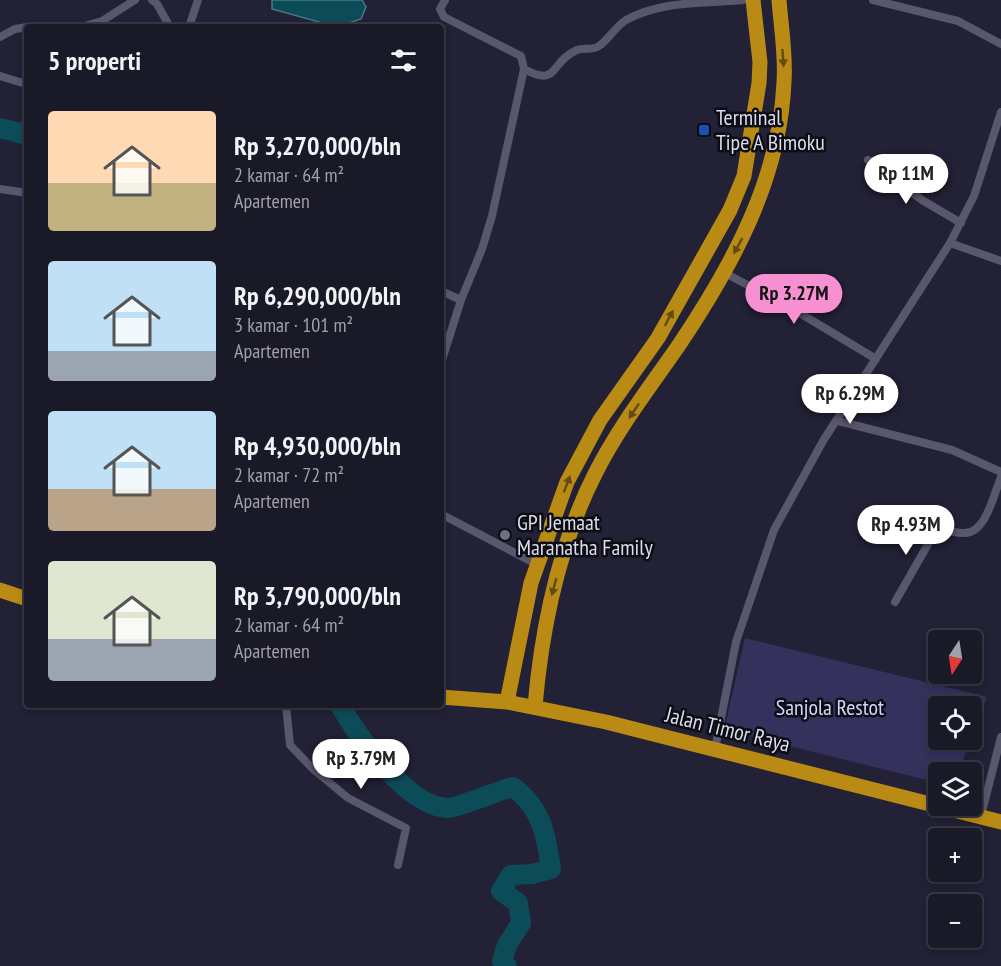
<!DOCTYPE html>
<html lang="id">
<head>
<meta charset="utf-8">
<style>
  body { margin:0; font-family:"PT Sans Narrow",sans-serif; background:#232230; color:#f1f3f6; height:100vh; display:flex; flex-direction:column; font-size:22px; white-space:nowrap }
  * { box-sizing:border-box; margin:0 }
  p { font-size:20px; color:#9fa0a8 }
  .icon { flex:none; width:33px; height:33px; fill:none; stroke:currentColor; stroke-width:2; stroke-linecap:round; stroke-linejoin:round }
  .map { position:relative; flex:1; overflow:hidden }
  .details { position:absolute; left:24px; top:24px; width:420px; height:684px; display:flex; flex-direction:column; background:#1a1928; border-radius:6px; box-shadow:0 3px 9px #0003,0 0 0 2px #383845 }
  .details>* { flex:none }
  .needle { width:39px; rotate:192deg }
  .tools { position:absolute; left:928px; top:630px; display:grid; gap:12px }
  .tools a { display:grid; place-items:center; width:54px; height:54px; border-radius:6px; background:#1a1928; box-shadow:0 3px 9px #0003,0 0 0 2px #383845; font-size:30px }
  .price { position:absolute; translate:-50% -51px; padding:0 14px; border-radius:21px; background:#fff; color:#222; font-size:20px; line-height:39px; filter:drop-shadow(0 2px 3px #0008) }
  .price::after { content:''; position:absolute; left:50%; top:36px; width:18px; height:14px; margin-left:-9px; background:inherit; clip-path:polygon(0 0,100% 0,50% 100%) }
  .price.active { background:#f690d1; color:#111 }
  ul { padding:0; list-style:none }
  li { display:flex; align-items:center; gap:18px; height:150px; padding:0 24px }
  li span { display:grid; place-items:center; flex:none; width:168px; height:120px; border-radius:6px; color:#555 }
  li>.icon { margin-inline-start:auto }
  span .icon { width:72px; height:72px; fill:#fffc; stroke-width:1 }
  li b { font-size:26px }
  h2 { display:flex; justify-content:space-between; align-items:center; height:72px; padding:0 24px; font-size:26px }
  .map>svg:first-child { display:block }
  .green { fill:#35305c }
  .water { fill:#0c4c58; stroke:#4a7784; stroke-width:1.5 }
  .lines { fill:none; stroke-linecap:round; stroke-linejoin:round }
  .river { stroke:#0c4c58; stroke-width:20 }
  .street { stroke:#58576e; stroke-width:8 }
  .highway { stroke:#ba8b14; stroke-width:15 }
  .oneway { fill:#634c14 }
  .transit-dot { fill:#1a4fb4; stroke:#0c0c14; stroke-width:2 }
  .worship-dot { fill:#6b7280; stroke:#0c0c14; stroke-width:2 }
  .labels { text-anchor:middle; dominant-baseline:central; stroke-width:5; stroke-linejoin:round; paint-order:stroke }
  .poi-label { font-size:22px; fill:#dcdce9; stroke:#0c0c14; text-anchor:start }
  .park-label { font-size:22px; fill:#d5d5fc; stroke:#0c0c14 }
  .street-label { font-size:22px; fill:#dcdce9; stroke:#0c0c14 }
</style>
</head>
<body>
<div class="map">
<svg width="1001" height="966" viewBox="0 0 1001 966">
  <rect width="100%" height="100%" fill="#222135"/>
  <path class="green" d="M745,638L987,697L972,736V706H939V740H971L958,772H939V783L724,730Z"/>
  <path class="water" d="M272,0H362L366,7L361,19L337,27L272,9Z"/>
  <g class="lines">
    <path class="river" d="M0,128L23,134L27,130
      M340,705C358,737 407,806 447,808C454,809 500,790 513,787C542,809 546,834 551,869L532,874L511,875L501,891L518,903L521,923L507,945L502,961L507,966"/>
    <path class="street" d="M152,0L157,4L170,27
      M873,0L958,21L1001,44
      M81,27L102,21L135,0
      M189,27L198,0
      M0,37L15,29L27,27
      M524,69C559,88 549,62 577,50C583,47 593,51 599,46C609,39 615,27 626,20C662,0 704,4 743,0
      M0,76L23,83
      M868,160L922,200L961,223
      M0,189L27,193
      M950,243L1001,261
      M723,272L793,309L876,359
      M441,291L461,300L482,249L492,216L524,69L521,56L444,17L440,9L445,0
      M441,363L461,300
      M838,421L952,450L1001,472
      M441,514L536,564
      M895,602L935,532C944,528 954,533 963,533C986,535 994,493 1001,477
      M286,705L290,745L313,769L348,798L406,828L398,865
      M715,749L736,642L774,530L823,441L950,243L974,196L1001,112
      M981,816L1001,737"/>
    <path class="highway" d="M0,590L27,599
      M441,697L507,702L606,722L1001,822
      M507,702L531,583L567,482L600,420L658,338L730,210L744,176L759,83L760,62L753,0
      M535,706C542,626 558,547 595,474C618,428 650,387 679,345C732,266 780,179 784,82C786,55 781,27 779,0"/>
  </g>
  <defs><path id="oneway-solid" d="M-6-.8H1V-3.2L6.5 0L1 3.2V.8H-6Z" transform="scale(1.5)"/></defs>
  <g class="oneway">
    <use href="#oneway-solid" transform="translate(783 58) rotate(86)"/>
    <use href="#oneway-solid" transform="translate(738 246) rotate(119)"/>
    <use href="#oneway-solid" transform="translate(669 318) rotate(-62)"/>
    <use href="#oneway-solid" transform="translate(634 411) rotate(124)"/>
    <use href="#oneway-solid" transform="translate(567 484) rotate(-69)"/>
    <use href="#oneway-solid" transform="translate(554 587) rotate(105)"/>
  </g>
  <rect class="transit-dot" x="698" y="124" width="12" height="12" rx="3"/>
  <circle class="worship-dot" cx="505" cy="535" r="6"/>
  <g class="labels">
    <g class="poi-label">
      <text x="716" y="117">Terminal<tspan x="716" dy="25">Tipe A Bimoku</tspan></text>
      <text x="517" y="522">GPI Jemaat<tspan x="517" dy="25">Maranatha Family</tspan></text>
    </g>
    <g class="park-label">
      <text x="830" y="707">Sanjola Restot</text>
    </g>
    <g class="street-label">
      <text transform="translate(728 729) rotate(14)">Jalan Timor Raya</text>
    </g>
  </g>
</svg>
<div class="tools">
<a><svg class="needle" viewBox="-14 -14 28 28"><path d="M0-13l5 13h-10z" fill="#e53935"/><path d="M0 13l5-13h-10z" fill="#9fa0a8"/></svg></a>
<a><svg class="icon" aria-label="locate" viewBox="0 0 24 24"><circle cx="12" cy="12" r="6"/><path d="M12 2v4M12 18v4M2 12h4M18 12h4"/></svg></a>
<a><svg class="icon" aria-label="layers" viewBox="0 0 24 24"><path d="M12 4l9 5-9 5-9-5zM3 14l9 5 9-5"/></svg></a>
<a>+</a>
<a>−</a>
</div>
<b class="price" style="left:906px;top:205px">Rp 11M</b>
<b class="price active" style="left:794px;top:325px">Rp 3.27M</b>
<b class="price" style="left:850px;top:425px">Rp 6.29M</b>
<b class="price" style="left:906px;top:556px">Rp 4.93M</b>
<b class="price" style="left:361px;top:790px">Rp 3.79M</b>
<section class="details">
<h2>5 properti<svg class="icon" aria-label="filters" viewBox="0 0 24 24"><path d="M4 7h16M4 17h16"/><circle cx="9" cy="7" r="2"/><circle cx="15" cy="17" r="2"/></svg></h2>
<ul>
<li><span style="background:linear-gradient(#ffd9b3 60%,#c2b280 0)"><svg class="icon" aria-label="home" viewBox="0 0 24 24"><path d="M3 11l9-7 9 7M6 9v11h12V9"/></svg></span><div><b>Rp 3,270,000/bln</b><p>2 kamar · 64 m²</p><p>Apartemen</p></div></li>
<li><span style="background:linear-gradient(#bfe0f5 75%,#9aa5b1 0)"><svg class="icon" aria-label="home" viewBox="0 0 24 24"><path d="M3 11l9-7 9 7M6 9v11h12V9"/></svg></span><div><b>Rp 6,290,000/bln</b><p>3 kamar · 101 m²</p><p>Apartemen</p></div></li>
<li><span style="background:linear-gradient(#bfe0f5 65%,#b9a48a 0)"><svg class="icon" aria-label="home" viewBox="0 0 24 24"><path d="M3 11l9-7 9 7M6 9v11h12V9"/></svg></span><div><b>Rp 4,930,000/bln</b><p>2 kamar · 72 m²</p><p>Apartemen</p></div></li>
<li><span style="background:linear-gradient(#dfe7d0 65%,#9aa5b1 0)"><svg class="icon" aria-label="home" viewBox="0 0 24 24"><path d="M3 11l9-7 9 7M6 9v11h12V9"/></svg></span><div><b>Rp 3,790,000/bln</b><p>2 kamar · 64 m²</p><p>Apartemen</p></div></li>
</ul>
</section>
</div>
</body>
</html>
